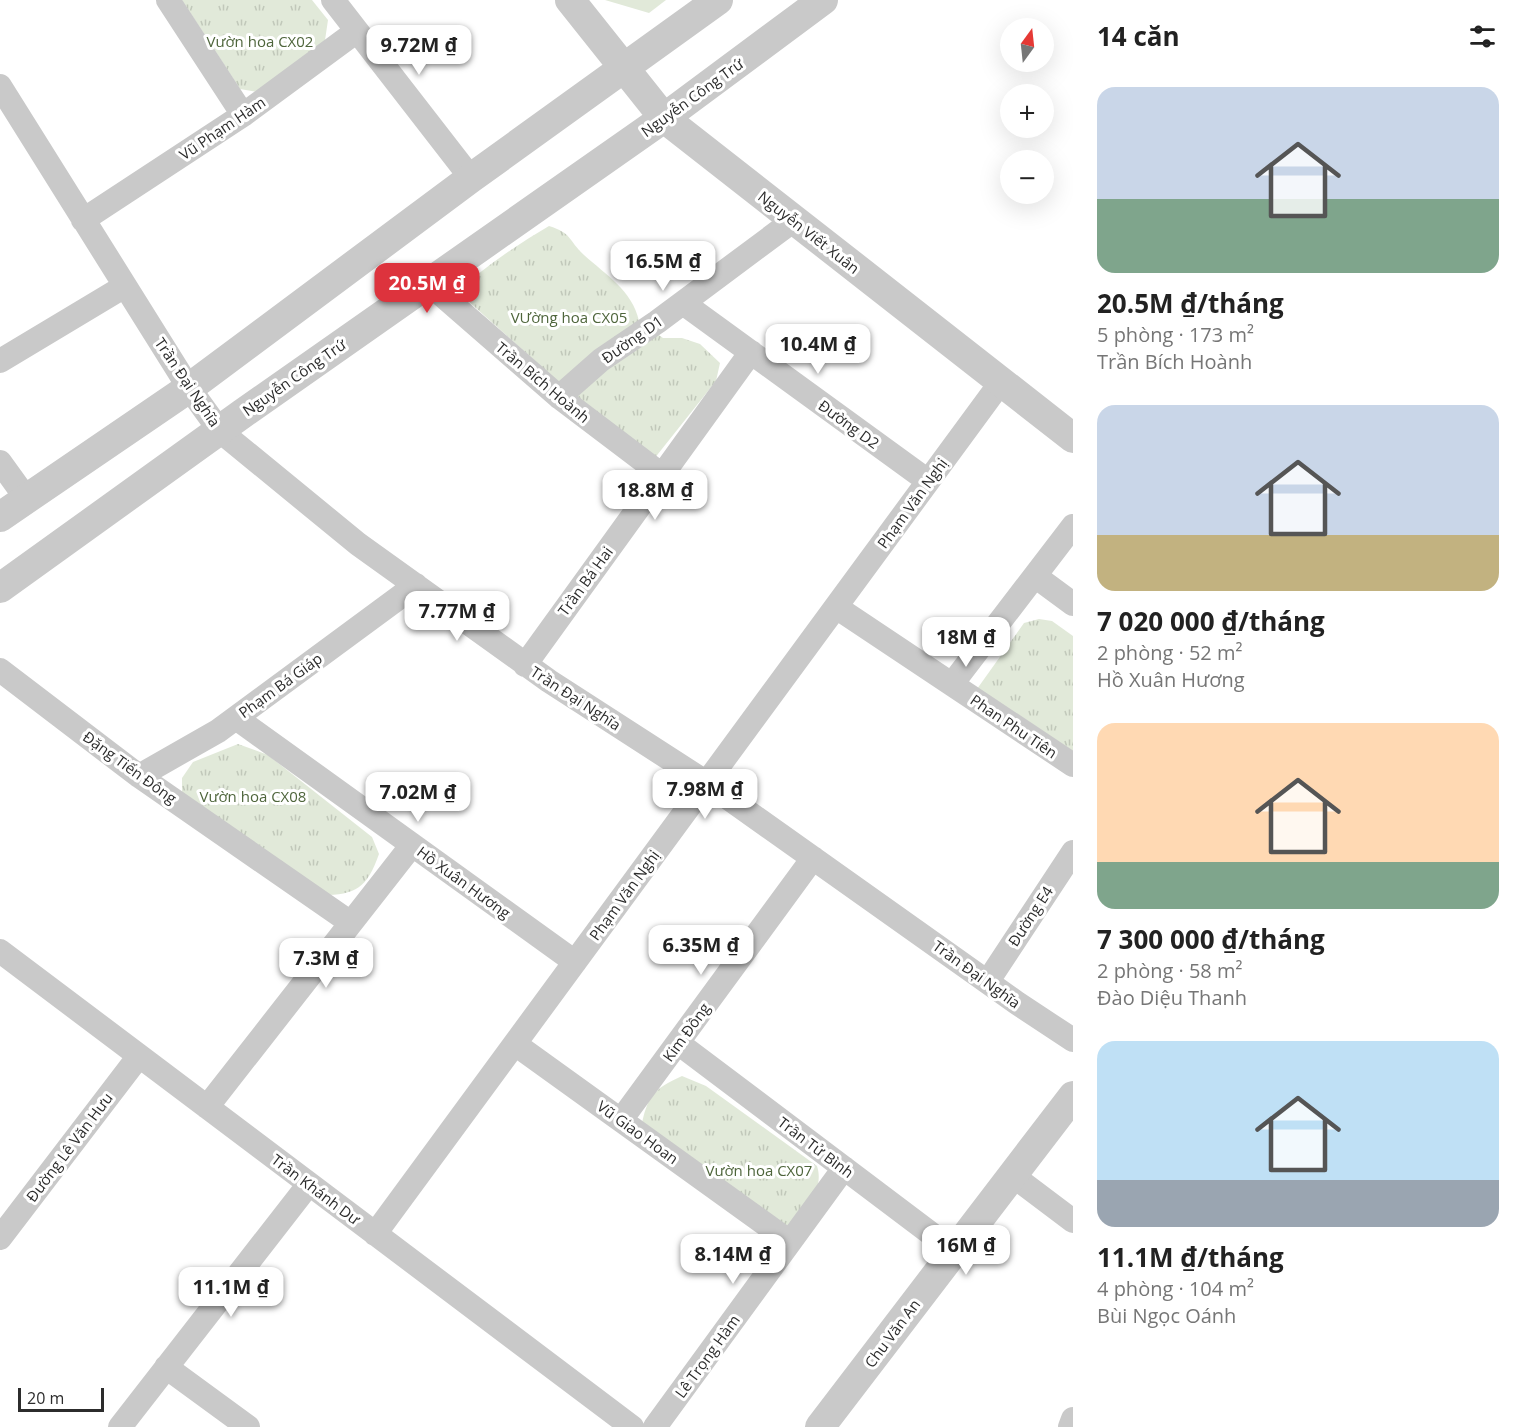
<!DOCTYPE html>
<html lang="vi">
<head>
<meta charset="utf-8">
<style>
  body { margin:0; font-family:"Open Sans",sans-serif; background:#f2f2f2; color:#222; height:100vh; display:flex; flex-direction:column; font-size:22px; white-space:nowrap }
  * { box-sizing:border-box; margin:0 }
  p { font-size:20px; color:#767676 }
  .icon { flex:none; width:33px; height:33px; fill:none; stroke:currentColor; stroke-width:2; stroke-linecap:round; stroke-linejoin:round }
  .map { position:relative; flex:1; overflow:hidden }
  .details { display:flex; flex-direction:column; background:#fff; width:450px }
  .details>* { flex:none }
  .needle { width:39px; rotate:15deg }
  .tools { position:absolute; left:1000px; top:18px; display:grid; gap:12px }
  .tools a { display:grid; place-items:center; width:54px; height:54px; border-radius:50%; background:#fff; box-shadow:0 6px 24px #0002; font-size:30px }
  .scale { position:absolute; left:18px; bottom:15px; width:86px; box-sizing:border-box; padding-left:6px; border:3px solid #2c2c2c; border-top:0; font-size:16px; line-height:21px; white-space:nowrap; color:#2c2c2c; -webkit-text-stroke:4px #fff; paint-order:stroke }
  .price { position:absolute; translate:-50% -51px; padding:0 14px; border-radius:12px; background:#fff; color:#222; font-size:20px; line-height:39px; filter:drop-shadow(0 2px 3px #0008) }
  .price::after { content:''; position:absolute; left:50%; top:36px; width:18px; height:14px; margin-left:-9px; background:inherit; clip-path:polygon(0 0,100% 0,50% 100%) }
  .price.selected { background:#dd333d; color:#fff }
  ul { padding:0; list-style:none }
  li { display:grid; align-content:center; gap:12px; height:318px; padding:0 24px }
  li span { display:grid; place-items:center; height:186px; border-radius:18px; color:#555 }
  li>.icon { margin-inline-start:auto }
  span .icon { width:108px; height:108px; fill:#fffc; stroke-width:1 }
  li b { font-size:26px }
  h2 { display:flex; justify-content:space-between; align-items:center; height:72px; padding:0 24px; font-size:26px }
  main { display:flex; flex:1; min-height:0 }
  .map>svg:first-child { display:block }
  .grass { fill:url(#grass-tufts) }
  .garden { fill:#e1e9d9 }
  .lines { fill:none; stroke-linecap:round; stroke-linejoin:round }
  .minor { stroke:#c9c9c9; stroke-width:24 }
  .tertiary { stroke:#c9c9c9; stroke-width:30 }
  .labels { text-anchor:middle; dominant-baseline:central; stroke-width:6; stroke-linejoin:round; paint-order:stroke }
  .park-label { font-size:15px; fill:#4e653b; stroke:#fff }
  .street-label { font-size:15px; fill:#2c2c2c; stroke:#fff }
</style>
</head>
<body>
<main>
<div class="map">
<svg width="1073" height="1427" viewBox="0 0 1073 1427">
  <defs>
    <pattern id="grass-tufts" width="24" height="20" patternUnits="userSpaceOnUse" patternTransform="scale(1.5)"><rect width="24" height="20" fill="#e1e9d9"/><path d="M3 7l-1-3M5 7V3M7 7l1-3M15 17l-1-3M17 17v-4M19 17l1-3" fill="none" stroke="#c1c8ba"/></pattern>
  </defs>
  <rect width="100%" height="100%" fill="#fff"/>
  <path class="grass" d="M182,0H312L328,20L324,47L258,92L240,89Z
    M549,226C572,233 568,240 584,255C606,275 632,290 639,321L663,338H682L700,344L720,363L716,381L654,459L554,378L458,292C485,266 517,245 549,226Z
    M1039,619L1052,621L1073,636V758L977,689L1024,623Z
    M238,744L268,755L372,837L379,854C367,888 356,895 322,895L182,795V778L193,762Z
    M682,1076L706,1086L817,1166C825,1191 804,1208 790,1227L777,1228L641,1128C647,1097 653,1089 682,1076Z"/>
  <path class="garden" d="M605,0H666L649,13Z"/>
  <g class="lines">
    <path class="minor" d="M168,0L243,115
      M333,0L471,178
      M0,86L189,388L220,431L358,544L549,681L707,783L1017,1003L1073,1040
      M83,220L243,115L357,31
      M428,283L559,397L662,475
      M683,303L928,481
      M0,361L125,286
      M559,397L601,360L657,322L794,220
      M0,462L26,498
      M1035,576L1073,604
      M836,607L1073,765
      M525,665L751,352
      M0,670L139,776L351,923
      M952,684L1073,526
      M236,718L575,962
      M139,776L218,731L416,585
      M0,951L632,1427
      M988,981L1073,852
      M678,1043L954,1251
      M515,1044L790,1242
      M207,1107L412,845
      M621,1120L813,858
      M1012,1175L1073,1221
      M375,1234L1001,382
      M0,1238L139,1056
      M166,1367L248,1427
      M120,1427L309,1184
      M655,1427L844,1168
      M1070,1427L1073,1419"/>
    <path class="tertiary" d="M570,0L664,118L1073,438
      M0,517L189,388L471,178L718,0
      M0,588L242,414L664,118L823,0
      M820,1427L1073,1096"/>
  </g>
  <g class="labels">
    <g class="park-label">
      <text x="260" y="41">Vườn hoa CX02</text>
      <text x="569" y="317">VƯờng hoa CX05</text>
      <text x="253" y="796">Vườn hoa CX08</text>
      <text x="759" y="1170">Vườn hoa CX07</text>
    </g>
    <g class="street-label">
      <text transform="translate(692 97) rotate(-36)">Nguyễn Công Trứ</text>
      <text transform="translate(222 128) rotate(-34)">Vũ Phạm Hàm</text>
      <text transform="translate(809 232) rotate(38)">Nguyễn Viết Xuân</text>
      <text transform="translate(632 339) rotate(-35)">Đường D1</text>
      <text transform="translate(294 377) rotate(-35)">Nguyễn Công Trứ</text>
      <text transform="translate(188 382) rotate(56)">Trần Đại Nghĩa</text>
      <text transform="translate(543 382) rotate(40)">Trần Bích Hoành</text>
      <text transform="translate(849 424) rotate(36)">Đường D2</text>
      <text transform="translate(912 503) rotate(-54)">Phạm Văn Nghị</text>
      <text transform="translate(585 581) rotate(-54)">Trần Bá Hai</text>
      <text transform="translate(280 685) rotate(-36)">Phạm Bá Giáp</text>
      <text transform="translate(576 698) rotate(33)">Trần Đại Nghĩa</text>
      <text transform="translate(1014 726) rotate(34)">Phan Phu Tiên</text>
      <text transform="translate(130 767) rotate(36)">Đặng Tiến Đông</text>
      <text transform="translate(464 882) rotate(36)">Hồ Xuân Hương</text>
      <text transform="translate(624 895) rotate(-54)">Phạm Văn Nghị</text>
      <text transform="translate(1030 916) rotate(-57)">Đường E4</text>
      <text transform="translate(977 974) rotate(36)">Trần Đại Nghĩa</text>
      <text transform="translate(686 1032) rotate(-54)">Kim Đồng</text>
      <text transform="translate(638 1132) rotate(36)">Vũ Giao Hoan</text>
      <text transform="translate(69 1147) rotate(-53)">Đường Lê Văn Hưu</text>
      <text transform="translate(816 1147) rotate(37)">Trần Tử Bình</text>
      <text transform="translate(316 1189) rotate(37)">Trần Khánh Dư</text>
      <text transform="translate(892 1333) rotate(-53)">Chu Văn An</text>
      <text transform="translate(707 1356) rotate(-54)">Lê Trọng Hàm</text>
    </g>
  </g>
</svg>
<div class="tools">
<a><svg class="needle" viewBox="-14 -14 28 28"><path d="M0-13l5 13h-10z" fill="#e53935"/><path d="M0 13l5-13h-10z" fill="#767676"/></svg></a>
<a>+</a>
<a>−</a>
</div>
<div class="scale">20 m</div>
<b class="price" style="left:419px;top:76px">9.72M ₫</b>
<b class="price" style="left:663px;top:292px">16.5M ₫</b>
<b class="price selected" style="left:427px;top:314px">20.5M ₫</b>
<b class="price" style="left:818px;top:375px">10.4M ₫</b>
<b class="price" style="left:655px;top:521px">18.8M ₫</b>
<b class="price" style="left:457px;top:642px">7.77M ₫</b>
<b class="price" style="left:966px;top:668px">18M ₫</b>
<b class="price" style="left:705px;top:820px">7.98M ₫</b>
<b class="price" style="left:418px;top:823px">7.02M ₫</b>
<b class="price" style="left:701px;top:976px">6.35M ₫</b>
<b class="price" style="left:326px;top:989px">7.3M ₫</b>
<b class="price" style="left:966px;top:1276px">16M ₫</b>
<b class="price" style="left:733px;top:1285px">8.14M ₫</b>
<b class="price" style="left:231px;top:1318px">11.1M ₫</b>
</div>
<section class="details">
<h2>14 căn<svg class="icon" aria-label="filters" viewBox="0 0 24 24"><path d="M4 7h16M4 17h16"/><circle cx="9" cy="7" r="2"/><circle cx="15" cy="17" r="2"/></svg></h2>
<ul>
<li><span style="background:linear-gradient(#c9d6e8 60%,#7fa58c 0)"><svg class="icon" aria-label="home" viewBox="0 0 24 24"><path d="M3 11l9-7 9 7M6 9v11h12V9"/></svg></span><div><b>20.5M ₫/tháng</b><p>5 phòng · 173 m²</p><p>Trần Bích Hoành</p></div></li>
<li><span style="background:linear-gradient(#c9d6e8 70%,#c2b280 0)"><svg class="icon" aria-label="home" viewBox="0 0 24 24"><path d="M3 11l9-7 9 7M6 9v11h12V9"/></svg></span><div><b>7 020 000 ₫/tháng</b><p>2 phòng · 52 m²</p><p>Hồ Xuân Hương</p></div></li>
<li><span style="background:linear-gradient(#ffd9b3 75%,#7fa58c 0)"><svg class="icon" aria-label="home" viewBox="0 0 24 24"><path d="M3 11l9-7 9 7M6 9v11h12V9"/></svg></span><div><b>7 300 000 ₫/tháng</b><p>2 phòng · 58 m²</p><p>Đào Diệu Thanh</p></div></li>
<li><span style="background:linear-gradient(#bfe0f5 75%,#9aa5b1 0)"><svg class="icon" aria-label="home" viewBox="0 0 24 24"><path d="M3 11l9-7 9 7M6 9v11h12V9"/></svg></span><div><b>11.1M ₫/tháng</b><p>4 phòng · 104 m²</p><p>Bùi Ngọc Oánh</p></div></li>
</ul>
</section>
</main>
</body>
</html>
